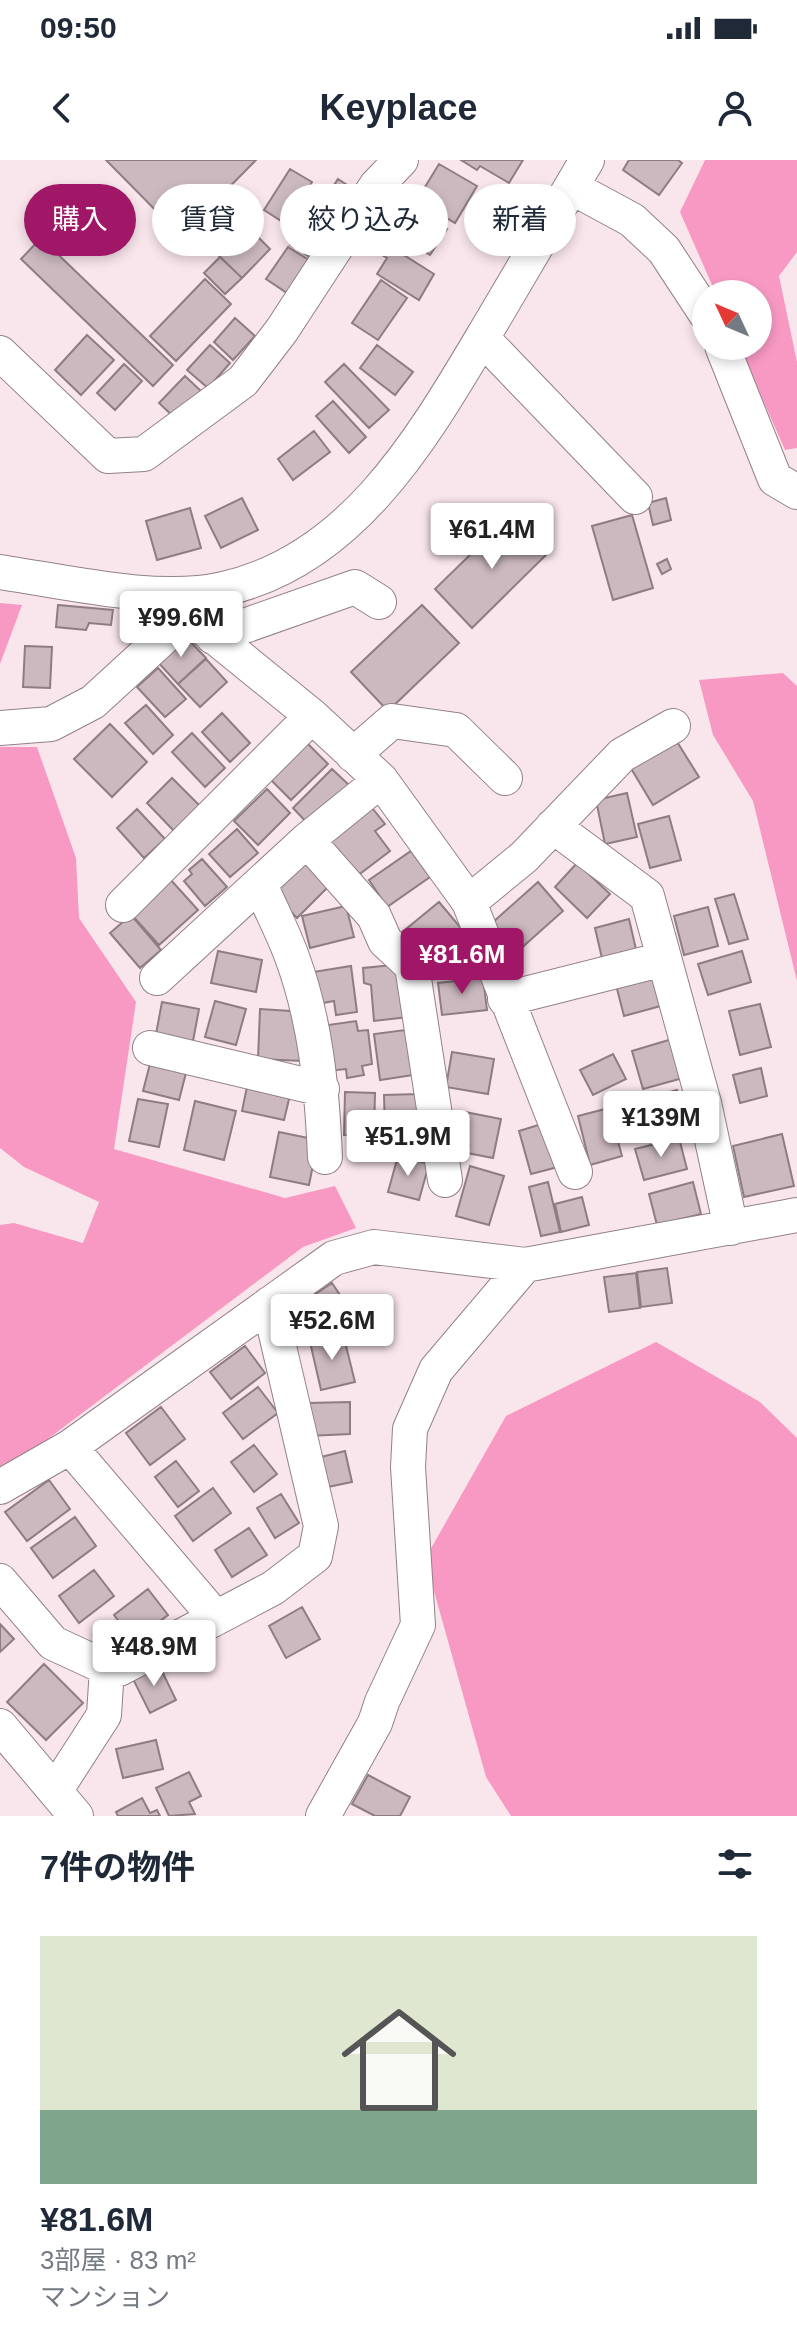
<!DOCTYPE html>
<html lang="ja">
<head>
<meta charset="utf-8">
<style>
  body { margin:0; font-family:Helvetica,"Noto Sans JP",sans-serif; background:#f6f6f7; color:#1f2937; height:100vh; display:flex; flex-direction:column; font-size:30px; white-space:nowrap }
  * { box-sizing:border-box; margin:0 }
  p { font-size:26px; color:#747a83 }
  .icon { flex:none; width:44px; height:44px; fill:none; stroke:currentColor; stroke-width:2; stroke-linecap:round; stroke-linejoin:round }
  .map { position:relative; height:1656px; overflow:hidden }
  .panel { display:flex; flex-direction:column; background:#fff; flex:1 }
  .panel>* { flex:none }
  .hud { position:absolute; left:24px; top:24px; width:750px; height:72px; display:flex; gap:16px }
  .needle { width:52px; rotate:314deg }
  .fabs { position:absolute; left:692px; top:120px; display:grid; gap:16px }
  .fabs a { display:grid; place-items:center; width:80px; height:80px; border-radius:50%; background:#fff; box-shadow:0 4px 12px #0003; font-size:40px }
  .price { position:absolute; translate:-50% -68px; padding:0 18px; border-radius:8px; background:#fff; color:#222; font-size:26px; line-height:52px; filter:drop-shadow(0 2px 4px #0008) }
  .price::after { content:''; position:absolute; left:50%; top:48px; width:24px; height:18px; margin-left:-12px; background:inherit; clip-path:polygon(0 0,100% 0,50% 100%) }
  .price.on { background:#9f1766; color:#fff }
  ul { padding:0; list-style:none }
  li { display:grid; align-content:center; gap:16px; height:424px; padding:0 40px }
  li span { display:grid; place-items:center; height:248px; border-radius:0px; color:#555 }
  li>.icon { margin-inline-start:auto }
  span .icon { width:144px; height:144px; fill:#fffc; stroke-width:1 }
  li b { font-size:34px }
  h2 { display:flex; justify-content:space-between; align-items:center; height:96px; padding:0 40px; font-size:34px }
  .chip { padding:0 28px; border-radius:36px; background:#fff; box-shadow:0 4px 12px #0003; font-size:28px; line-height:72px }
  .chip.on { background:#9f1766; color:#fff }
  .status { display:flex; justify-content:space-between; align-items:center; height:56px; padding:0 40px; background:#fff; direction:ltr }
  .status svg { height:22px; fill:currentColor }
  header { display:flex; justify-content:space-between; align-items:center; height:104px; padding:0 40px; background:#fff; font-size:36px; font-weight:600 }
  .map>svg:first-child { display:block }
  .forest { fill:#f899c4 }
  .building { fill:#ccb9c0; stroke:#8d7c83; stroke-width:2 }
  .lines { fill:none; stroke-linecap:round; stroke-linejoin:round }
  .minor-casing { stroke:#928188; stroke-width:36 }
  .minor { stroke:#fff; stroke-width:34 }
</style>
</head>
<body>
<div class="status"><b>09:50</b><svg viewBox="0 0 49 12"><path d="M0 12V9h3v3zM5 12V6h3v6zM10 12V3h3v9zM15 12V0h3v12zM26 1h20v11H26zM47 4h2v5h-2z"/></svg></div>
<header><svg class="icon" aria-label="back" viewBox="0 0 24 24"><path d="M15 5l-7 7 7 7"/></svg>Keyplace<svg class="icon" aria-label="person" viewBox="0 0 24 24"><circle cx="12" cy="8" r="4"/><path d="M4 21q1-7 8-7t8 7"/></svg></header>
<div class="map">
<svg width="797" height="1656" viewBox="0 0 797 1656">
  <rect width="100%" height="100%" fill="#f9e6ed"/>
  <path class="forest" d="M705,0H797V92L779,116L797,202V288L785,290L739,186H758V134H716L680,52Z
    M0,443L22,445L0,504Z
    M783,513L797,526V821L753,641L713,575L699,520Z
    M0,587H37L76,698L79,758L136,842L114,989L285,1038L335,1026L356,1068L303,1087L0,1315V1065L14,1063L83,1083L99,1042L24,1007L0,988Z
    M656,1182L760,1242L797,1278V1656H511L486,1617L425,1399L506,1256Z"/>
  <path class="building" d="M106,0H256L181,76Z
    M461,0H523L509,23L480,6L477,10Z
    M629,0H678L682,3L659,35L623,10Z
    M439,4L477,26L455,63L417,40Z
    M290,9L312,22L286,64L264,50Z
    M338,19L355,30L331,67L314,56Z
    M493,35L521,52L513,65L486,48Z
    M411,46L447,69L430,95L395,73Z
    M308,56L330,70L311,98L290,85Z
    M244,63L270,89L242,118L215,92Z
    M41,78L173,205L153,226L21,99Z
    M383,82L434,114L419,140L377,114L387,98L377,92Z
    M288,87L309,100L287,133L266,119Z
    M220,97L242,118L225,134L204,113Z
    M205,119L231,144L176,201L150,176Z
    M381,120L407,138L378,180L352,163Z
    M235,158L255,176L233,200L214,182Z
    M87,175L114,200L81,235L55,210Z
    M210,185L230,203L208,228L187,210Z
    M377,185L413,212L395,235L360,208Z
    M124,204L142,221L115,250L97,233Z
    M344,204L389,250L369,268L325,222Z
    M185,216L202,232L177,260L159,243Z
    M333,241L366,277L349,293L316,256Z
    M314,271L330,292L293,320L278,299Z
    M242,338L258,370L221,388L205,356Z
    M666,338L671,360L653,365L648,343Z
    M190,348L201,388L157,400L146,361Z
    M512,354L549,392L472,468L435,429Z
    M632,355L653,428L613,440L592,366Z
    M667,399L671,409L662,414L657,404Z
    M58,445L113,450L111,465L89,463L86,470L56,467Z
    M422,445L459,483L388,551L351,512Z
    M184,475L206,498L178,524L156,500Z
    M25,486L52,487L50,528L23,527Z
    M206,499L227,522L200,547L178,524Z
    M158,508L186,539L165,557L137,527Z
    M146,545L173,575L153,594L125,563Z
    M222,553L250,583L230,602L202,572Z
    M110,564L147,602L112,637L74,599Z
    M192,573L225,608L205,627L172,592Z
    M674,577L699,617L653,645L629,605Z
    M305,581L328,604L291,640L268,617Z
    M332,609L350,626L310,666L293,648Z
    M172,618L202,648L176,673L147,643Z
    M267,629L290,653L258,685L234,661Z
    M627,633L637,677L605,684L596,640Z
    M369,644L385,664L375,671L390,691L357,716L327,678Z
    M137,649L165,679L144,698L117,668Z
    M669,656L681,700L650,708L638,664Z
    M237,669L258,693L230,717L209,694Z
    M411,691L430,717L387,747L369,720Z
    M310,698L333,722L297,758L274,734Z
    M202,699L227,727L205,746L184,721L192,714L189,710Z
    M577,703L610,734L587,758L555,727Z
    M170,719L198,750L159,785L131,754Z
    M538,722L563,751L518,791L492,763Z
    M734,734L748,779L729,784L715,739Z
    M439,742L466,774L426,806L400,774Z
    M346,746L354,777L310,788L302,756Z
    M708,747L718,786L684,795L674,756Z
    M131,755L161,790L140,808L110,773Z
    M629,759L638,798L604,807L595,768Z
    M218,791L262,800L256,832L211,823Z
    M742,791L751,822L708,835L698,804Z
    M403,804L408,857L374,861L371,825L364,823L363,808Z
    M351,806L357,852L336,855L334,841L317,844L313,812Z
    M660,813L668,844L624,856L616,825Z
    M483,818L487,850L442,855L438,823Z
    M215,841L246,849L236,885L205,877Z
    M162,842L199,849L193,881L156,874Z
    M760,844L771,887L740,895L729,851Z
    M260,849L306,852L303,901L258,899Z
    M356,861L358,871L368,870L372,904L362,906L364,915L347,918L346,909L327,911L321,866Z
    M413,869L420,914L380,920L374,874Z
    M672,879L683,918L643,929L632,891Z
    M452,892L494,899L488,934L446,927Z
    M613,894L626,919L593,935L580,910Z
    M151,900L187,909L179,940L143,931Z
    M761,908L767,936L740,943L733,915Z
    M248,922L291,931L284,960L242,951Z
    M677,930L686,962L633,976L625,944Z
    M345,932L375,933L374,976L344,975Z
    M419,934L420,973H385L384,935Z
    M138,939L168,944L159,987L129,981Z
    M195,941L236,951L224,1000L184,990Z
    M609,948L622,996L590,1005L578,956Z
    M460,951L501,959L493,998L467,993L469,985L454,982Z
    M545,963L558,1007L531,1014L519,971Z
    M279,972L318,980L309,1025L270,1017Z
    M782,974L794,1026L744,1037L733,986Z
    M679,978L687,1009L644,1020L635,989Z
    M398,996L429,1004L419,1040L388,1032Z
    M470,1006L504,1016L489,1065L456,1056Z
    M548,1022L560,1072L541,1076L529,1027Z
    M693,1022L701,1054L657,1065L649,1034Z
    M582,1037L589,1065L561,1072L555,1044Z
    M667,1108L672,1143L641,1147L637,1112Z
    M636,1113L640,1148L609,1152L604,1117Z
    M332,1123L348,1147L309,1175L292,1150Z
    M343,1174L355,1222L321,1230L310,1182Z
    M245,1186L265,1213L231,1239L210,1212Z
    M258,1227L278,1253L243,1279L223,1253Z
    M350,1242V1274L308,1276L307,1243Z
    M161,1247L185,1279L150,1305L126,1273Z
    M254,1285L277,1314L254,1332L231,1302Z
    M345,1291L352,1322L323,1328L317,1298Z
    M176,1301L199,1331L178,1347L155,1317Z
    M49,1320L70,1349L27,1381L5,1352Z
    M213,1328L231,1353L193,1381L175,1356Z
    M281,1334L299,1363L275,1378L257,1348Z
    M75,1357L96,1386L53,1418L31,1388Z
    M249,1368L267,1395L232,1417L215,1390Z
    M94,1410L114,1436L79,1463L59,1436Z
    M148,1429L168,1455L134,1481L114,1455Z
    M302,1447L320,1479L286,1498L269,1466Z
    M0,1464L14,1479L0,1492Z
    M158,1503L176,1540L150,1553L132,1517Z
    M44,1504L83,1543L46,1580L7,1542Z
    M156,1580L163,1609L123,1618L116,1589Z
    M189,1612L201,1636L189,1642L195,1654L169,1656L156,1628Z
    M368,1615L410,1637L400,1656H375L352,1644Z
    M142,1638L150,1653L157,1650L160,1656H118L116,1652Z"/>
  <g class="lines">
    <g class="minor-casing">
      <path id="minor" d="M571,27L632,60L664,90L706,154
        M482,178L635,337
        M722,186L775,319L797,332
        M0,193L108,296L144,294L243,221L282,170L376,26L401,0
        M0,412C67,422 158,444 223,429C356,400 427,270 491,163C523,108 555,54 587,0
        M163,435L312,556L381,620L469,742L575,1012
        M213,477L355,427L379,442
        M0,568L51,564L93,542L187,456
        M353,595L392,561L456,570L505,618
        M553,666L647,736L704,943L731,1068
        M307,680L374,756L385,781L412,806L445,1020
        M260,724C270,748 283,772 292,797C316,862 322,929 325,997
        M469,742L524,697L622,595L673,566
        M123,745L312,556
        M157,818L307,680L381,620
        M505,839L664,799
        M150,888L322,929
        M70,1287L216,1458
        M0,1327L70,1287L334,1098L374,1087L525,1105L797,1055
        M0,1421L53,1483L107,1508L119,1509L273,1428L315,1396L321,1366L269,1144
        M0,1566L76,1656
        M55,1631L104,1555L107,1508
        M323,1656L375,1563L382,1542L418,1465L408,1307L410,1269L436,1210L525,1105"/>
    </g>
    <use href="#minor" class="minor"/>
  </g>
</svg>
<div class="fabs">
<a><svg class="needle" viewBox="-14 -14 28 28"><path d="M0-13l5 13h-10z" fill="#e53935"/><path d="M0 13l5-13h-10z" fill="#747a83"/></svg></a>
</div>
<b class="price" style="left:492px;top:411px">¥61.4M</b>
<b class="price" style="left:181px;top:499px">¥99.6M</b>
<b class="price on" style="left:462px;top:836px">¥81.6M</b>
<b class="price" style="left:661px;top:999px">¥139M</b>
<b class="price" style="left:408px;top:1018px">¥51.9M</b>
<b class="price" style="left:332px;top:1202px">¥52.6M</b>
<b class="price" style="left:154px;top:1528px">¥48.9M</b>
<div class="hud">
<a class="chip on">購入</a>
<a class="chip">賃貸</a>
<a class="chip">絞り込み</a>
<a class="chip">新着</a>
</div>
</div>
<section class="panel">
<h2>7件の物件<svg class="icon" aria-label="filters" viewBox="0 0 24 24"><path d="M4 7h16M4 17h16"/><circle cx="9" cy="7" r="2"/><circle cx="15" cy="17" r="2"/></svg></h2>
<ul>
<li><span style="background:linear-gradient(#dfe7d0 70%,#7fa58c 0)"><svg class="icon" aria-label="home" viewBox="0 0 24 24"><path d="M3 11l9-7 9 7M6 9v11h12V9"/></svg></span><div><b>¥81.6M</b><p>3部屋 · 83 m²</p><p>マンション</p></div></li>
</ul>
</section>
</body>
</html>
